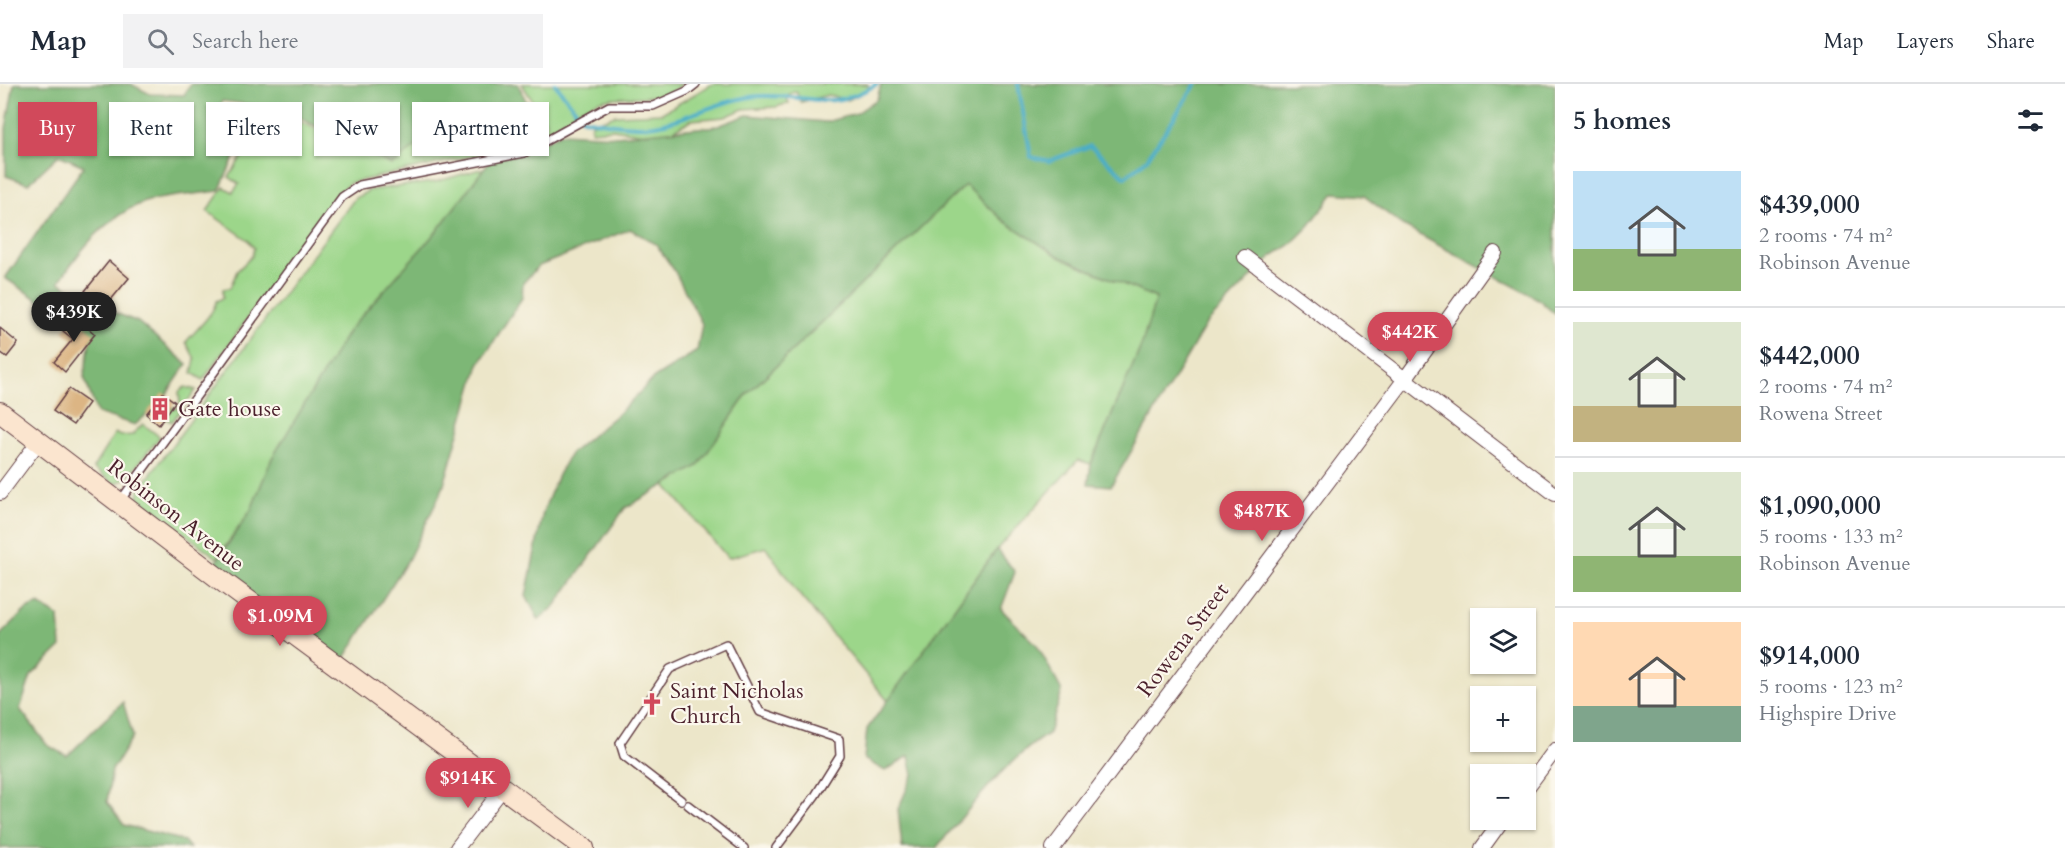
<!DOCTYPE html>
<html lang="en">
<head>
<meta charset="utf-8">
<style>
  body { margin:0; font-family:Cardo,serif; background:#f2f2f3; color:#1f2937; height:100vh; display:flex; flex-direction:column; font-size:22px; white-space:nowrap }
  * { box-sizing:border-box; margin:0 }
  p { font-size:20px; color:#747a83 }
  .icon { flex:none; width:33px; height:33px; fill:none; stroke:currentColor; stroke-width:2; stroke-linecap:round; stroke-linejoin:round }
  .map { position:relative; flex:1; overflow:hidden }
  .details { display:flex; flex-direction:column; background:#fff; width:510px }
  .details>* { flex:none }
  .guide { position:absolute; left:18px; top:18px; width:570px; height:54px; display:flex; gap:12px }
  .tools { position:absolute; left:1470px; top:524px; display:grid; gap:12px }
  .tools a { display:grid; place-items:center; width:66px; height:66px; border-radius:0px; background:#fff; box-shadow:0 2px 4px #0004; font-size:30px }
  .price { position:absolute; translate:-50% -51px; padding:0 14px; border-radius:21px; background:#d1495b; color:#fff; font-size:20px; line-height:39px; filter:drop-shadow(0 2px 3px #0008) }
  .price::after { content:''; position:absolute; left:50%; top:36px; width:18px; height:14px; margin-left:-9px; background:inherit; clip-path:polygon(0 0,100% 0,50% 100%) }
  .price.active { background:#222; color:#fff }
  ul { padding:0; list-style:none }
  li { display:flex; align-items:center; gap:18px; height:150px; padding:0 18px }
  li+li { border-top:2px solid #e0e1e3 }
  li span { display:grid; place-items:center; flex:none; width:168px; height:120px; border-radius:0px; color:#555 }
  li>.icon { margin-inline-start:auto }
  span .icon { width:72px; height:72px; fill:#fffc; stroke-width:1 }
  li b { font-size:26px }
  h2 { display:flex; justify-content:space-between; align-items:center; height:72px; padding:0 18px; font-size:26px }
  .pill { padding:0 21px; border-radius:0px; background:#fff; box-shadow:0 2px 4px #0004; font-size:21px; line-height:54px }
  .pill.active { background:#d1495b; color:#fff }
  header { display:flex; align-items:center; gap:36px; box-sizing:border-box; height:84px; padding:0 30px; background:#fff; border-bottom:2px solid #e0e1e3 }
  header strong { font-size:28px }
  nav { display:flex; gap:33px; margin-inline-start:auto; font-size:21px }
  .search { width:420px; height:54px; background:#f2f2f3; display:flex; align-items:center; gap:15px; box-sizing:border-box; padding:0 21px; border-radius:0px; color:#747a83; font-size:22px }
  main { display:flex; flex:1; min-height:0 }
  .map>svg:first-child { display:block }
  .green { fill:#9cd68a; stroke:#737a5a; stroke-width:1.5 }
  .forest { fill:#7db776; stroke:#646b50; stroke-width:1.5 }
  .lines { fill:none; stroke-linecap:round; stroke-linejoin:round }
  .stream { stroke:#49adc8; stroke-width:4 }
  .building { fill:#dcb584 }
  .service-casing { stroke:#623d43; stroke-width:10 }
  .minor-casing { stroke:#623d43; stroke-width:16 }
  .secondary-casing { stroke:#623d43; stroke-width:22 }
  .service { stroke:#fff; stroke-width:7 }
  .minor { stroke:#fff; stroke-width:14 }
  .secondary { stroke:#fbe5cf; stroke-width:20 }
  .labels { text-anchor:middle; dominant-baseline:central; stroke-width:4.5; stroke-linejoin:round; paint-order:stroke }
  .poi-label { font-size:22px; fill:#4a1f2b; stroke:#fbf7ec; text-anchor:start }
  .street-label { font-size:22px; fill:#4a1f2b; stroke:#fbf7ec }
</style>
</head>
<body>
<header>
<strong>Map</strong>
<div class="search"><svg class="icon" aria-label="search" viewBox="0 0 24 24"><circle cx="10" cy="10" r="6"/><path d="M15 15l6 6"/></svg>Search here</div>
<nav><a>Map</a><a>Layers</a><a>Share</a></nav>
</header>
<main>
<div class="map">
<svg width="1555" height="764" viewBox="0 0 1555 764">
  <rect width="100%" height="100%" fill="#fbf7ec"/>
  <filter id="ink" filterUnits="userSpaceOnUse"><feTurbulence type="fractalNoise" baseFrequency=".0167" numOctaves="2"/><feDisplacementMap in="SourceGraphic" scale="12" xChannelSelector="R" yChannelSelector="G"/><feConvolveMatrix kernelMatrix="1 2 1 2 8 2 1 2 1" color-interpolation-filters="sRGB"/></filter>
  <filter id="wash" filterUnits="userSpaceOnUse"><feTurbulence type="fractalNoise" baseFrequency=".008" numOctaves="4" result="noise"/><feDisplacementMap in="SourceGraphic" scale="24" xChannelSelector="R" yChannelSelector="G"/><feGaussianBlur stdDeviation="1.35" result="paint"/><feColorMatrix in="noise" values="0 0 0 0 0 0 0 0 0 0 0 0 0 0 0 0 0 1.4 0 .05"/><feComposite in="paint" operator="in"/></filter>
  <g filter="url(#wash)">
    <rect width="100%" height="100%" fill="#ece6c9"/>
    <path class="green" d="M522,0H683C660,20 628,9 602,16C578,23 553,45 532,59L350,99L339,108L203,296L192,289L195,275L186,258C195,247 215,229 216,217L223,214V205L230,204L237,187L252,172L254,164L248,156L207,127L224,103L233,108L239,100L229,93C241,76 257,41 279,40L278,32L282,30L391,78L427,53L452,54L470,47L489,44L535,48L547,40Z
      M712,0H868V6L848,16L828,11L801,18L796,7L786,12L789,19L776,23L743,25L725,33L691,36L662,53L613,45L592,47L591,40L615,31L662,29Z
      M498,80L272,374L251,426L217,474L138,415L139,406L355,114L370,106L435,98Z
      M965,101L1004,137L1060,173L1156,214L1142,260L1091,380L1078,376L997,465L888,617L797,508L766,463L728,474L665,401L698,382L747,310Z
      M185,303L196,306L172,338L164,334L172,323L177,325L180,321L179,308Z
      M143,340L160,353L126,395L114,400L93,384L115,349L120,352L132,351Z"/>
    <path class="forest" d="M14,0H131L150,10L184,11L191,0H518L545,57L561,49L616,52L718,42L747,31L826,38L857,29L877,15L881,0H1555V230L1538,215L1405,143L1364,112L1334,109L1309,142L1290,161L1272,172L1206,240L1111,402L1088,400L1091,380L1142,260L1156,214L1060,173L1004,137L965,101L747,310L698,382L625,424L555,522L539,536L526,512L543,428L558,391L570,370L620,328L654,294L697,267L702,240L674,186L656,160L630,145L539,182L523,199L522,214L479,280L443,404L433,425L408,476L339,583L210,487L251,426L272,374L349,246L436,148L491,75L524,69L543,58L442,42L392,81L280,24L222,17L210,51L235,72L219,107C198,110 160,112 142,119C105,134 80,166 59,198L93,220L138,238L187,280L162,317L135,341L97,329L84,293L91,251L5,194L84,82L59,71L28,100L6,92V44Z
      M997,465L1015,488L1001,525L1037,561L1062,607L1049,649C1002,679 972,723 936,764H902L898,725L913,691L909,672L885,687L864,675L867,645Z
      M39,520L59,533L61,563L31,592L20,625L47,661L67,672L123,618L133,652L112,686L107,718L124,741L184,757L190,764H0V551L27,525Z"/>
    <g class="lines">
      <path class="stream" d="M555,0L583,35C608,39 639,46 665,39C696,31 729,13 762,12C809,10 831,29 877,0
        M1018,0L1031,73L1049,77L1090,62L1125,93L1147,75L1196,0"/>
    </g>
    <g id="blocks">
      <path class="building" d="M109,177L129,194L105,223L85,207Z
        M75,233L95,250L65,288L54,278L73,255L63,247Z
        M0,244L18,259L7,273L0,268Z
        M69,305L89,319L73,341L53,327Z
        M163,309L175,318L159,341L146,330Z"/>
    </g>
  </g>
  <g filter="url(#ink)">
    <use href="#blocks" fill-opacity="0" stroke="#623d43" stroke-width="1.5"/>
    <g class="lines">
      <g class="service-casing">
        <path id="service" d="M120,417L342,113L360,101L524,69L609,22H653L687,7L696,0
          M681,716L624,672L620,659L670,585L726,560L760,628L839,655L840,672L815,712L776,764
          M688,721L744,764"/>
      </g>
      <g class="minor-casing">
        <path id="minor" d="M1245,173L1555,410
          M0,409L39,357
          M1526,705L1555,666
          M457,764L503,704
          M1053,764L1405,295L1495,169
          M1482,764L1503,735"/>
      </g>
      <g class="secondary-casing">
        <path id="secondary" d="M0,328L226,500L584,764"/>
      </g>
      <use href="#service" class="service"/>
      <use href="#minor" class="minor"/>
      <use href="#secondary" class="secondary"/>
    </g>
  </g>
  <defs>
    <g id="building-bare" transform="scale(1.8)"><path d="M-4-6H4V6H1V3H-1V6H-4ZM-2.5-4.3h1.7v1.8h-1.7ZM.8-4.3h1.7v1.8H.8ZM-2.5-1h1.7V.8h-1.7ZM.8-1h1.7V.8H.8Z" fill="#d1495b" stroke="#fbf7ec" stroke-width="2.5" paint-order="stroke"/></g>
    <g id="church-bare" transform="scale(1.8)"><path d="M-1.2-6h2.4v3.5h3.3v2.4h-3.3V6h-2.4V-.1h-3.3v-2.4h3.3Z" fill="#d1495b" stroke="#fbf7ec" stroke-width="2.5" paint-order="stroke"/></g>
  </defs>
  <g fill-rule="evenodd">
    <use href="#building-bare" x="160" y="325"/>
    <use href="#church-bare" x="652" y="620"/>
  </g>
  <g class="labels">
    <g class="poi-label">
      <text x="178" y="325">Gate house</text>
      <text x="670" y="607">Saint Nicholas<tspan x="670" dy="25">Church</tspan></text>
    </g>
    <g class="street-label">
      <text transform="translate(176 431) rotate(38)">Robinson Avenue</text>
      <text transform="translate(1183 556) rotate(-53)">Rowena Street</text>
    </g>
  </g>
</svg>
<div class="tools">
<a><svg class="icon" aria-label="layers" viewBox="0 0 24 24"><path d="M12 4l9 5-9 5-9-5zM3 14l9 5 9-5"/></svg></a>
<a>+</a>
<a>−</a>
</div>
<b class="price active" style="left:74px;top:259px">$439K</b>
<b class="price" style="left:1410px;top:279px">$442K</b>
<b class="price" style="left:1262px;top:458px">$487K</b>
<b class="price" style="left:280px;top:563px">$1.09M</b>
<b class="price" style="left:468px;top:725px">$914K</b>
<div class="guide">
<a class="pill active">Buy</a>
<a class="pill">Rent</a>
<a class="pill">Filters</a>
<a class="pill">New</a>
<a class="pill">Apartment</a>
</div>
</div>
<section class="details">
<h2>5 homes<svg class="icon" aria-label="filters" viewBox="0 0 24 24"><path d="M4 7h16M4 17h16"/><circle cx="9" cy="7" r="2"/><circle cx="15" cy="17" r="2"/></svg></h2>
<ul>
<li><span style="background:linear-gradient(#bfe0f5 65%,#8fb573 0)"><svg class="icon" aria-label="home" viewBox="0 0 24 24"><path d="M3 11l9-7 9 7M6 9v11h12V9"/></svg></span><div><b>$439,000</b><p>2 rooms · 74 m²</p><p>Robinson Avenue</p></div></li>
<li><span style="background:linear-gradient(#dfe7d0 70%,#c2b280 0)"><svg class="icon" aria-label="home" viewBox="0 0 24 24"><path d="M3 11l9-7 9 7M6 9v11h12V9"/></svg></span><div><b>$442,000</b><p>2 rooms · 74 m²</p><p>Rowena Street</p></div></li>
<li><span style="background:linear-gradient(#dfe7d0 70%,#8fb573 0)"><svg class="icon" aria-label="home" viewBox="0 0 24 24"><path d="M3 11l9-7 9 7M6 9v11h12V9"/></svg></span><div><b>$1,090,000</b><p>5 rooms · 133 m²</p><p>Robinson Avenue</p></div></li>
<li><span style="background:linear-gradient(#ffd9b3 70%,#7fa58c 0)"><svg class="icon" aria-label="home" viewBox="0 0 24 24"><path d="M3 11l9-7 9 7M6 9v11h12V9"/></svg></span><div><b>$914,000</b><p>5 rooms · 123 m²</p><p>Highspire Drive</p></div></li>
</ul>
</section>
</main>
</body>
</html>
